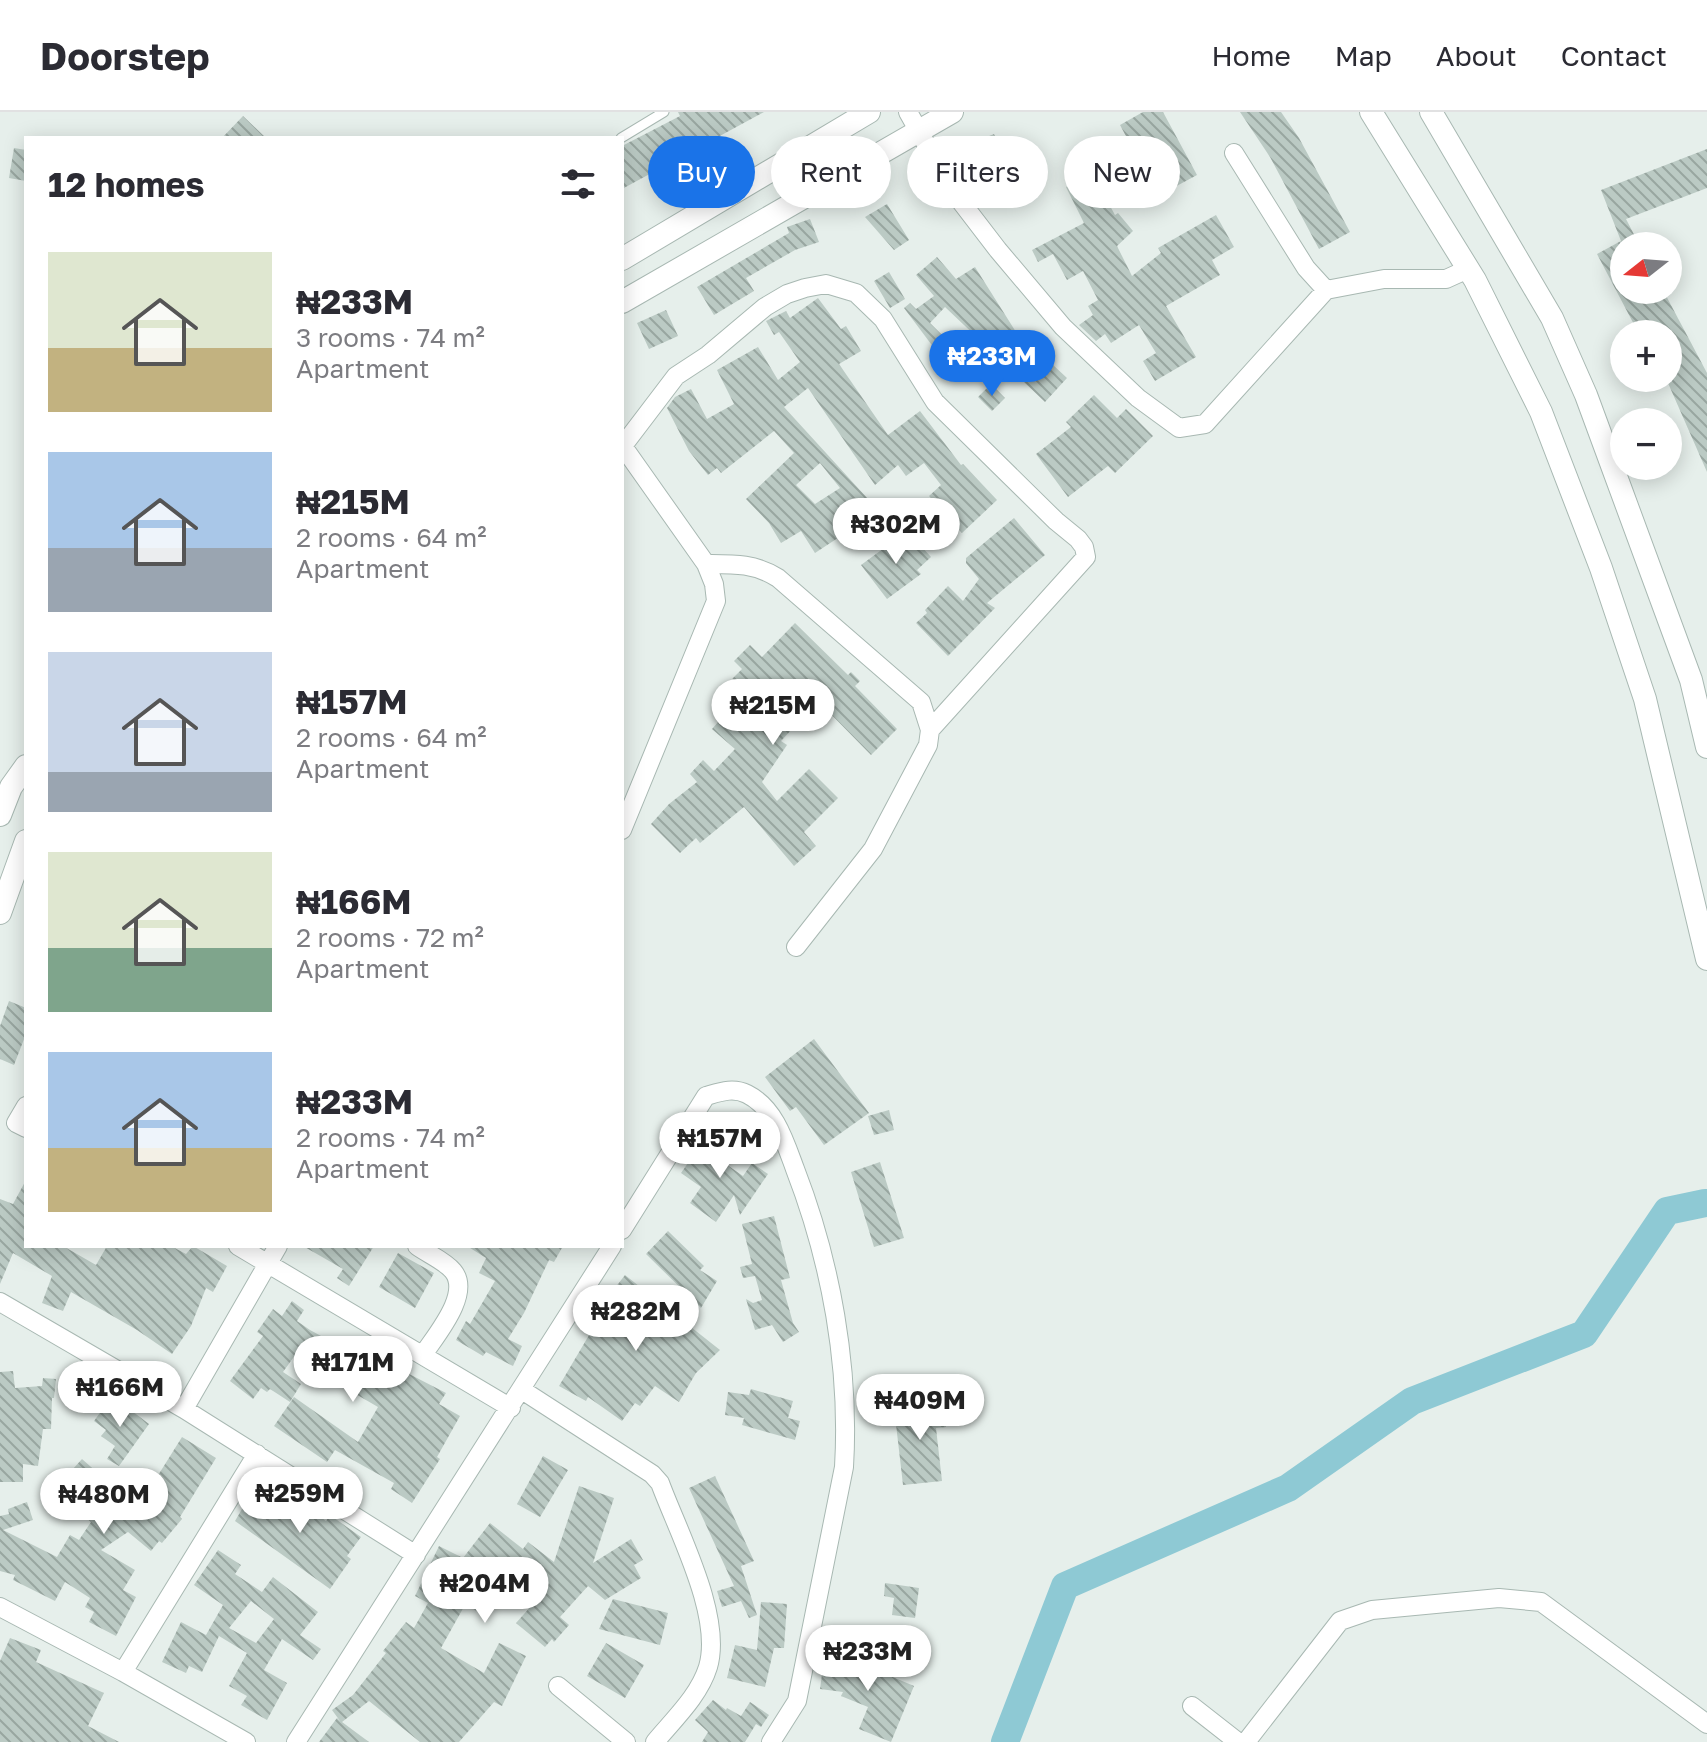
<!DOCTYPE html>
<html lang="en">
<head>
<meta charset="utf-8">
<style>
  body { margin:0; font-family:"Golos Text",sans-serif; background:#f7f7f7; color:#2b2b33; height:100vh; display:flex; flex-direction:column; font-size:30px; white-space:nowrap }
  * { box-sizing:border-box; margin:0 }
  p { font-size:26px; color:#7c7c81 }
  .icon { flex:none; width:44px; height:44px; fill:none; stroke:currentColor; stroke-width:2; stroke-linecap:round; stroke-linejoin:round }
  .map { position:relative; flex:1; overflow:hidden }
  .side { position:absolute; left:24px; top:24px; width:600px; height:1112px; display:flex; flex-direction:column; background:#fff; border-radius:0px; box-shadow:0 4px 20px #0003 }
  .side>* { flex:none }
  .banner { position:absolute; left:648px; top:24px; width:760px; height:72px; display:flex; gap:16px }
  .needle { width:52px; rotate:253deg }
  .controls { position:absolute; left:1610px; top:120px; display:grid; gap:16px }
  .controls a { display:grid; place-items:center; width:72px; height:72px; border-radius:50%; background:#fff; box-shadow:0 4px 20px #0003; font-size:40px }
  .price { position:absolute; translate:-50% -68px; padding:0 18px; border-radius:28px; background:#fff; color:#222; font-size:26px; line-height:52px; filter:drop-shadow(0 2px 4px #0008) }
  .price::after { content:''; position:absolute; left:50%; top:48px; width:24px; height:18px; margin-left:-12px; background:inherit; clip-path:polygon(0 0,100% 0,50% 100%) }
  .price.on { background:#1a73e8; color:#fff }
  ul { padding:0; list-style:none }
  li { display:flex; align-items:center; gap:24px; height:200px; padding:0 24px }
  li span { display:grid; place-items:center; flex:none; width:224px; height:160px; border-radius:0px; color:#555 }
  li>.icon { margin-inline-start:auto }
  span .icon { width:96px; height:96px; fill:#fffc; stroke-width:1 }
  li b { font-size:34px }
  h2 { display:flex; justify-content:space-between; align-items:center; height:96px; padding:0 24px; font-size:34px }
  .pill { padding:0 28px; border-radius:36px; background:#fff; box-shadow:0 4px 20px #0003; font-size:28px; line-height:72px }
  .pill.on { background:#1a73e8; color:#fff }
  header { display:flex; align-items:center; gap:48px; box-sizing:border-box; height:112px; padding:0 40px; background:#fff; border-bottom:2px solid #e1e1e2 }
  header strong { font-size:38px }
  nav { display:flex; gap:44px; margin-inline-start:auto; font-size:28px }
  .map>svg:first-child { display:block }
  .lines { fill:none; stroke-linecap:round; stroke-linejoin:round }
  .river { stroke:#8ec9d4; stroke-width:28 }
  .building { fill:url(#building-back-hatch); fill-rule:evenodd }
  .service-casing { stroke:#a8b8b2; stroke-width:11 }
  .minor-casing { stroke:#a8b8b2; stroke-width:20 }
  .tertiary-casing { stroke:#a8b8b2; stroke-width:24 }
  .service { stroke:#fff; stroke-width:9 }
  .minor { stroke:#fff; stroke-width:18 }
  .tertiary { stroke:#fff; stroke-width:22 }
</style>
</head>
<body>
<header>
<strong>Doorstep</strong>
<nav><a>Home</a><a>Map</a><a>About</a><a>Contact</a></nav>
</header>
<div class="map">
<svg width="1707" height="1630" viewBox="0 0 1707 1630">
  <defs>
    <pattern id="building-back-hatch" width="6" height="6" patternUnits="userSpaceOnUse" patternTransform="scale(2)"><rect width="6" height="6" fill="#bbcac4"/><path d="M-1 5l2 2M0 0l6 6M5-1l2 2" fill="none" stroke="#98a6a0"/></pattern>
  </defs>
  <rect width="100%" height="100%" fill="#e6efeb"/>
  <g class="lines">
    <path class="river" d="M1005,1630L1065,1474L1288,1376L1412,1289L1584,1222L1667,1099L1705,1091"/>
  </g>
  <path class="building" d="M678,0H764L622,77V34L680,4Z
    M1143,0H1163L1197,63L1158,84L1120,13Z
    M1240,0H1281L1299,26L1350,120L1319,137L1270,45Z
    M243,4L266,26H222Z
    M994,22L1007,53L965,71L952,39Z
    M14,36L26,38V69L9,66Z
    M1707,37V76L1626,107L1640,134H1624V178H1663L1707,261V360L1668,271V222H1639L1597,142L1621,129L1601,78Z
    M1092,61L1115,103L1118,101L1133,119L1117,134L1132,164L1161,141L1158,136L1216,103L1234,135L1212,148L1220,163L1166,194L1196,245L1155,269L1143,249L1156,241L1139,213L1111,231L1105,222L1096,229L1079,213L1093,203L1088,194L1098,188L1083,159L1067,168L1053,142L1038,150L1032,138L1084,111L1066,75Z
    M887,92L909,128L894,138L865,105Z
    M810,107L819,130L795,138L746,166L754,179L714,203L697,175L789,121L787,115Z
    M937,145L956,167L975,155L1021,228L1023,225L1067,266L1045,290L945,195L930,211L971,252L955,264L904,196L910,191L916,197L934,184L916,163Z
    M889,160L905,187L890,196L874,169Z
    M818,186L841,217L846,214L861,239L839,252L888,323L920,299L961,353L963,352L997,388L962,421L929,384L941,373L924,351L906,364L898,353L875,373L808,276L784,295L879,399L815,441L801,419L781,431L769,411L746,387L794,341L774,319L721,361L717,356L708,363L689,339L667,296L675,285L691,277L707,307L734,292L717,258L758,235L778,268L800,250L779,220L774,223L766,209L786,199L790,206ZM820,351L840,376L815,392L796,373Z
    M666,198L678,224L649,237L637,211Z
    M991,272L1005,286L992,299L978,285Z
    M1094,283L1117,306L1126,297L1153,324L1115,361L1108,354L1068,385L1036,342L1071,315L1066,310Z
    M1014,406L1045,443L987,491L995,496L948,544L916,511L927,501L925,498L948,474L963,489L979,467L966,451V446Z
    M912,424L931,445L917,458L921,462L887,487L861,453L895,428L900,434Z
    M795,511L848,563L851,560L860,569L855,574L897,617L871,643L818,589L781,629L787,633L762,670L777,689L809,657L838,686L804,720L816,734L794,754L744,695L700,731L696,726L680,741L651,712L669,692L697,670L690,662L703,648L714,659L735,637L712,617L745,579L732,567L742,557L734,549L750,533L762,545Z
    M9,889L26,896V922L14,953L0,947V914Z
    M814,927L869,1001L824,1033L796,995L790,999L765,965Z
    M889,998L894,1018L874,1023L868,1004Z
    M707,1024L730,1040L723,1050L743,1064L752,1051L768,1062L740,1103L734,1083L716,1110L690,1091L701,1075L681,1061Z
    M880,1050L904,1126L874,1135L851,1060Z
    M26,1068V1134H63L96,1153L107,1134H171L186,1142L193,1134L227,1154L213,1180L206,1176L191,1214L172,1242L137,1218L71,1180L63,1199L42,1191L52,1164L13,1141L0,1172V1087L13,1092Z
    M774,1104L790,1166L781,1168L793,1211L799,1220L783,1230L772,1213L755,1218L746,1187L753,1191L762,1188L755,1164L743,1166L740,1155L752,1152L742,1112Z
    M668,1119L704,1154L700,1158L717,1169L701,1196L646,1142Z
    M303,1134H374L349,1174L337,1166L343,1157Z
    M467,1134H563L554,1150L549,1148L524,1201L508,1227L522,1234L513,1254L486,1240L483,1244L456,1228L466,1209L470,1212L495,1169L479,1161L486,1146Z
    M398,1141L434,1161L415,1196L379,1175Z
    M625,1163L720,1238L696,1261L679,1290L655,1274L640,1294L635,1291L622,1309L588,1285L586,1289L559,1274L608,1191L605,1189Z
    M292,1189L304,1198L297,1209L310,1218L345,1237L349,1231L446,1281L439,1292L460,1304L437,1345L440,1347L412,1391L391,1377L394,1371L335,1338L327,1350L274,1314L294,1285L358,1330L378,1295L328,1266L333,1257L298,1239L283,1260L301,1272L290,1290L270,1277L267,1280L261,1276L253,1287L230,1269L263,1224L257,1220L273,1197L282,1204Z
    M13,1259L15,1276L42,1274L43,1266L56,1267L54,1286H52L51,1317H43L38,1354L23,1352V1370H0V1260Z
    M751,1277L793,1289L788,1306L800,1309L795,1328L742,1313L744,1306L725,1303L728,1280L749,1283Z
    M112,1284L149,1312L119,1354L107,1347L115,1334L101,1324L106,1318L94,1309Z
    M943,1289L946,1315L936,1316L942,1369L903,1373L894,1295Z
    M182,1325L216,1346L180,1405L182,1407L162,1431L159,1429L151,1439L128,1420L101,1438L135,1458L123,1478L136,1485L116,1524L89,1510L94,1500L85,1495L90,1486L65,1470L55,1489L13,1468L15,1463L0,1459V1404L9,1402L8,1397L27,1390L33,1408L3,1418L57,1445L70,1423L79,1428L91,1410L57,1380L90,1369H62L82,1347L99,1362L93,1368L122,1393L128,1385L139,1393L160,1367L157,1365Z
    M543,1344L568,1358L540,1405L517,1392Z
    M715,1364L754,1449L741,1454L757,1503L749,1506L741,1489L722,1495L717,1479L734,1474L689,1376Z
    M256,1373L296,1398L302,1391L326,1409L330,1403L361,1425L347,1444L351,1447L330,1477L235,1409Z
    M579,1374L614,1386L593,1451L631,1427L643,1448L634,1453L641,1466L605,1488L588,1474L560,1505L569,1513L554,1530L552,1527L545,1535L516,1511L532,1493L523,1486L528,1480L504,1461L476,1499L466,1491L441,1536L484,1561L499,1531L526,1544L502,1594L494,1590L459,1630H420L369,1589L342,1610L369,1630H319L337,1606L340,1609L332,1598L353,1583L386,1541L383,1539L406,1510L414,1516L428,1491L415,1484L439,1434L463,1446L490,1411L523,1437L528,1430L554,1450Z
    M218,1438L241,1453L235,1462L262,1480L273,1465L318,1500L300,1523L321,1537L313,1548L282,1527L264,1558L287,1571L267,1608L241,1593L247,1584L229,1574L247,1541L219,1524L202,1560L189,1554L186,1561L162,1550L181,1510L206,1523L223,1493L194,1473ZM251,1489L274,1507L256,1531L229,1516Z
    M885,1471L919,1476L915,1506L892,1503L894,1486L884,1484Z
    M613,1487L668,1501L660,1533L599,1517Z
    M761,1490L787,1492L784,1536H774L765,1575L727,1566L735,1533L757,1538Z
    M10,1526L41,1538L36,1550L104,1581L88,1614L119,1630H0V1549Z
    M606,1531L644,1553L625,1586L587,1564Z
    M825,1540L838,1542L914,1574L891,1630L859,1617L868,1595L841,1584L843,1580L820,1577Z
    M713,1588L726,1598L727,1596L741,1604L750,1590L769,1603L761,1615L756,1612L745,1630H702L708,1620L695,1608Z"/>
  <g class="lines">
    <g class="service-casing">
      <path id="service" d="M621,26L664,0"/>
    </g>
    <g class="minor-casing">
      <path id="minor" d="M908,0L952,78L998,138L1063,215L1138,286L1179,316L1205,312L1326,178
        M1234,41L1306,156L1326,178L1384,167H1446L1468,157
        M622,333L706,452L714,472L716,489L622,718
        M622,335L676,264L708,243L765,195L787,182L805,176L826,172L856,181L883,207L935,290L1056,409L1078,427L1084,435L1086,445L930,618
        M706,452C732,452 755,451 778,466L921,590L930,618L928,633L873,737L796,835
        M26,994L16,1011L26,1016
        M622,1118L706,984C720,980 733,975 747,982C775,996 785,1030 795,1057C831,1150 850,1255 844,1355L797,1589L771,1630
        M238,1134L511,1296
        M417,1134C428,1142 445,1149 453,1159C472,1182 435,1224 423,1243
        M0,1190L184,1297L416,1443
        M522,1278L652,1362L660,1371C678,1420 723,1504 708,1555C699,1584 674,1607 655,1630
        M184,1297L278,1134
        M0,1495L123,1560L246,1630
        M123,1560L257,1342
        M558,1574L626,1630
        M1192,1594L1238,1630
        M296,1630L612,1134
        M1246,1630L1340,1509L1372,1498L1499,1486L1541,1490L1707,1612"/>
    </g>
    <g class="tertiary-casing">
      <path id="tertiary" d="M1371,0L1475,168L1541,300L1601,456L1645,587L1707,847
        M1431,0L1552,206L1586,283L1691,568L1707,635
        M622,147L869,0
        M622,190L952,0
        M0,703L11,675L26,654
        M0,801L26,729"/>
    </g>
    <use href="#service" class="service"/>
    <use href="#minor" class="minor"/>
    <use href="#tertiary" class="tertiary"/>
  </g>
</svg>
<div class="controls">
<a><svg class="needle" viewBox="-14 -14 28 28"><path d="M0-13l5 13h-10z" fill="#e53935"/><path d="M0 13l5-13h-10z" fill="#7c7c81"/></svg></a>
<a>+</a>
<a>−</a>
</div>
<b class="price on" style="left:992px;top:286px">₦233M</b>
<b class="price" style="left:896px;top:454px">₦302M</b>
<b class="price" style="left:773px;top:635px">₦215M</b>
<b class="price" style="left:720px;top:1068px">₦157M</b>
<b class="price" style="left:636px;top:1241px">₦282M</b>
<b class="price" style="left:353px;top:1292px">₦171M</b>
<b class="price" style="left:120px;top:1317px">₦166M</b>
<b class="price" style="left:920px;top:1330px">₦409M</b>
<b class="price" style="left:300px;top:1423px">₦259M</b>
<b class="price" style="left:104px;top:1424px">₦480M</b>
<b class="price" style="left:485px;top:1513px">₦204M</b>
<b class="price" style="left:868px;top:1581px">₦233M</b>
<div class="banner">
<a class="pill on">Buy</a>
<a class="pill">Rent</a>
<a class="pill">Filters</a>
<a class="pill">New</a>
</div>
<section class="side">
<h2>12 homes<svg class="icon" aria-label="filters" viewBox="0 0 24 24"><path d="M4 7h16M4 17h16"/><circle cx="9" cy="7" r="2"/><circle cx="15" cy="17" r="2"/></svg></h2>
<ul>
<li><span style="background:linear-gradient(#dfe7d0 60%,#c2b280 0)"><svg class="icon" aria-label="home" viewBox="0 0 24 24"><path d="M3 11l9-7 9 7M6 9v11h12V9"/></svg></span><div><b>₦233M</b><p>3 rooms · 74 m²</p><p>Apartment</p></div></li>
<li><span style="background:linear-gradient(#a9c7e8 60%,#9aa5b1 0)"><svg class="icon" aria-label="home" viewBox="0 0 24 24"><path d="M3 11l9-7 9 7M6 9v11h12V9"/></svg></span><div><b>₦215M</b><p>2 rooms · 64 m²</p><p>Apartment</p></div></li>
<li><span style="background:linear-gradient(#c9d6e8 75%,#9aa5b1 0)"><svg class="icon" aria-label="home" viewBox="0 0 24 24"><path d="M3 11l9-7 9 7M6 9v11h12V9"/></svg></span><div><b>₦157M</b><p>2 rooms · 64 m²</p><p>Apartment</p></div></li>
<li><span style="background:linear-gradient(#dfe7d0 60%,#7fa58c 0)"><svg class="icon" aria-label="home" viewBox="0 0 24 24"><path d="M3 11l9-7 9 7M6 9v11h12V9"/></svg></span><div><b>₦166M</b><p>2 rooms · 72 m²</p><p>Apartment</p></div></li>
<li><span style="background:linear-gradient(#a9c7e8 60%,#c2b280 0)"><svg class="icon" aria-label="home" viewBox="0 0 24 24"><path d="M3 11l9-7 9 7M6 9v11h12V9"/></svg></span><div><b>₦233M</b><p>2 rooms · 74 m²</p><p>Apartment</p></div></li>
</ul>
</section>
</div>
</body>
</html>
